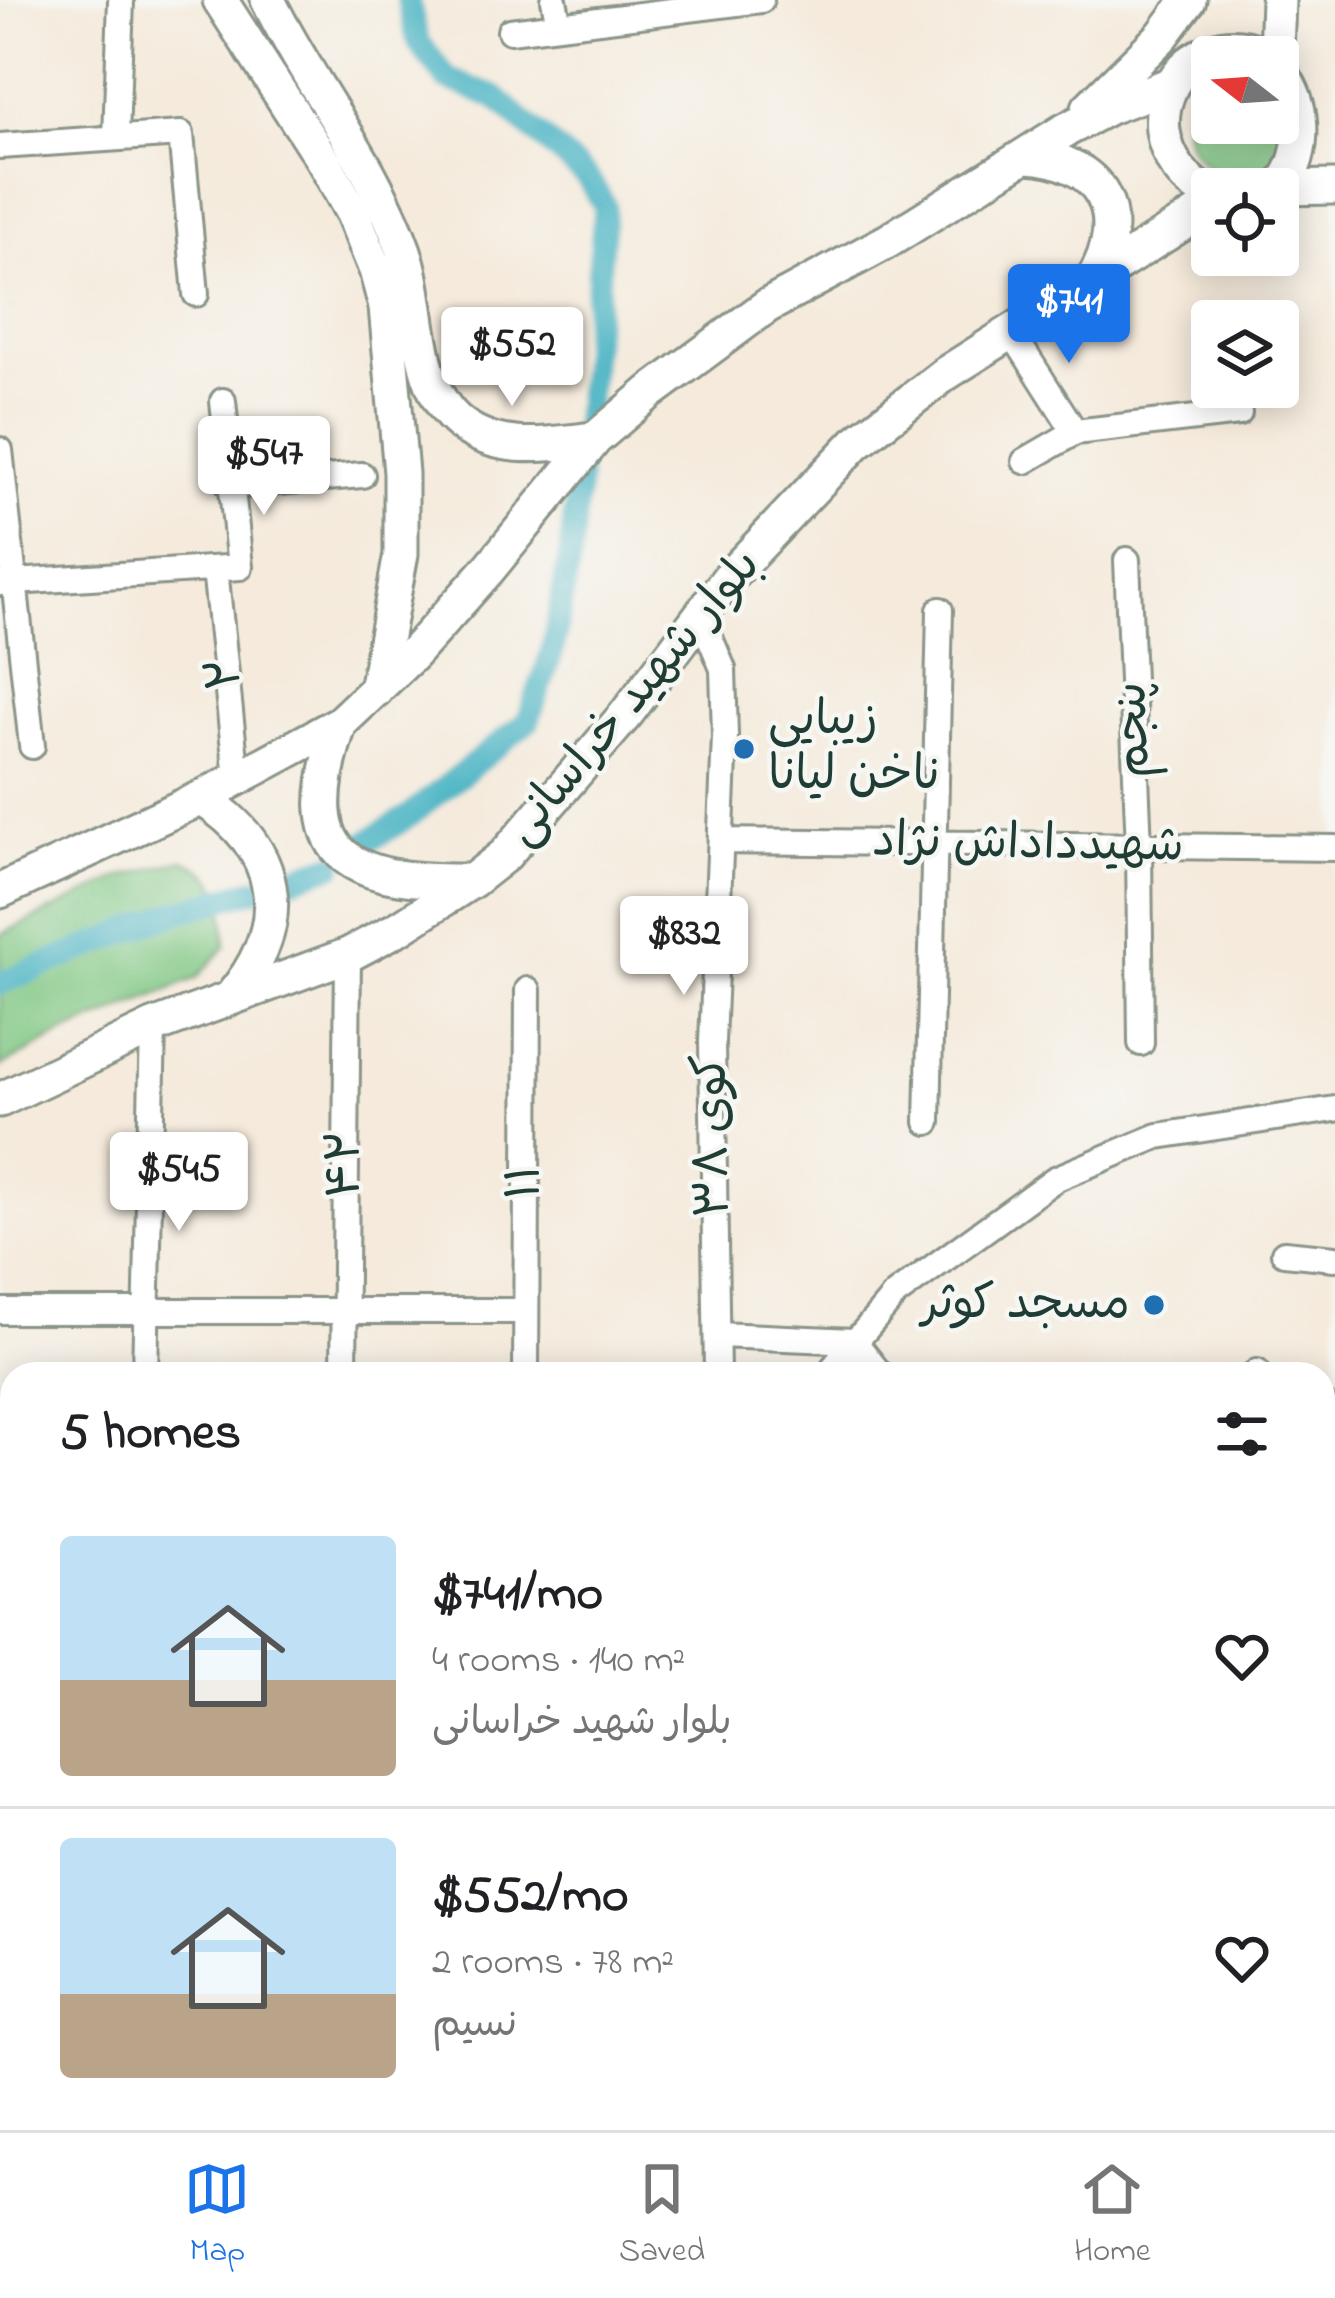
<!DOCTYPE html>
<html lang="en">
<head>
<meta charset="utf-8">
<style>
  body { margin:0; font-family:"Indie Flower","Playpen Sans Arabic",sans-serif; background:#f6f6f6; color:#202124; height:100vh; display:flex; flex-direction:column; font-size:45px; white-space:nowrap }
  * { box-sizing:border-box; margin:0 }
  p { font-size:39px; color:#757577 }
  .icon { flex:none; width:66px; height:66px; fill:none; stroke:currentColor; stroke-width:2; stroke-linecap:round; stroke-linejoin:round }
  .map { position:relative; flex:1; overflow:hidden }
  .drawer { position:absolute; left:0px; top:1362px; width:1335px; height:768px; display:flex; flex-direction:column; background:#fff; border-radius:36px 36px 0 0; box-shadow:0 6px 30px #0003 }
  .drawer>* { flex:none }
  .needle { width:78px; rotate:287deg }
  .buttons { position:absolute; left:1191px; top:36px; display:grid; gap:24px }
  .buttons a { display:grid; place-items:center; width:108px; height:108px; border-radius:12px; background:#fff; box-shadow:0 6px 30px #0003; font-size:60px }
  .price { position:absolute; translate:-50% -102px; padding:0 27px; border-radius:12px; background:#fff; color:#222; font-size:39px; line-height:78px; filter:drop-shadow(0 3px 6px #0008) }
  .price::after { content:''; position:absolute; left:50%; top:72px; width:36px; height:27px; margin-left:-18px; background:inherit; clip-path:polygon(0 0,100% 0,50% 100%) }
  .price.on { background:#1a73e8; color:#fff }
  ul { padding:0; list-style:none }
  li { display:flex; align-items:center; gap:36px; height:300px; padding:0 60px }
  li+li { border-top:3px solid #e0e0e0 }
  li span { display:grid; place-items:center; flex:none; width:336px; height:240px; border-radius:12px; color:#555 }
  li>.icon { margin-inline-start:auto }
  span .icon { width:144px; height:144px; fill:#fffc; stroke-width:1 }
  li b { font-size:51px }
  h2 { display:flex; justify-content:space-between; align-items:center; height:144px; padding:0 60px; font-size:51px }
  .tab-bar { display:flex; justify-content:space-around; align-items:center; height:168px; border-top:3px solid #e0e0e0; background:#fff; font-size:33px; color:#757577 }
  .tab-bar a { display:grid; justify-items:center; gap:6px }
  .tab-bar .on { color:#1a73e8 }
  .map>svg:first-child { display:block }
  .green { fill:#80c783; stroke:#50825c; stroke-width:3 }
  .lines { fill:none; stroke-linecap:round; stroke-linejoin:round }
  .canal { stroke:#46b2c3; stroke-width:24 }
  .lane-casing { stroke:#8a9488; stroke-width:18 }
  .street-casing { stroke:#8a9488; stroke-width:30 }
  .secondary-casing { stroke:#8a9488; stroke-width:39 }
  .lane { stroke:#fff; stroke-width:12 }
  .street { stroke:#fff; stroke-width:24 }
  .secondary { stroke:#fff; stroke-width:33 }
  .poi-dot { fill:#1f6fb2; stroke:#f6f6f2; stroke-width:4.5 }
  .labels { text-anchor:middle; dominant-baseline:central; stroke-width:9; stroke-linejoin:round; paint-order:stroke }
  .street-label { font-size:48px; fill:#1f3d34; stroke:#f6f6f2 }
  .poi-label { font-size:48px; fill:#1f3d34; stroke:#f6f6f2; text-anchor:start }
</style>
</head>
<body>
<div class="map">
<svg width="1335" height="2130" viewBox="0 0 1335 2130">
  <rect width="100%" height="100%" fill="#f6f6f2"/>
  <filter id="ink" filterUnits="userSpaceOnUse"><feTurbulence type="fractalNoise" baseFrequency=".00833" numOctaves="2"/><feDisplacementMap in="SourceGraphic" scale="24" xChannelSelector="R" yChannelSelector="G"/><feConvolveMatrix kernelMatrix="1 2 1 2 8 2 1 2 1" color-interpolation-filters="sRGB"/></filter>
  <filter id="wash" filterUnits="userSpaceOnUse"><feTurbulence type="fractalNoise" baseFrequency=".004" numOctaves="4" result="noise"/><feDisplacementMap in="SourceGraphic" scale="48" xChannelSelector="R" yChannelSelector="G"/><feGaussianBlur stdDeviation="2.7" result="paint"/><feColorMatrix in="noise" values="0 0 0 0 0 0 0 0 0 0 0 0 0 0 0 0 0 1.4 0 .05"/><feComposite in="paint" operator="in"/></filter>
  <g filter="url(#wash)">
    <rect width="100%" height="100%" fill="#f5eadb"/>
    <path class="green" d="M1212,72V123H1278V80L1295,135C1288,145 1282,160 1273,167C1223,209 1143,130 1212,72Z
      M183,860C226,875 224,905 226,946L197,978L66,1032L0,1067V935L119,878Z"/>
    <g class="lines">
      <path class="canal" d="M408,0L418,41L447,79L495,97L587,177L605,206L584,435
        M356,849L409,816L528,721L552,652L571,550L579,476
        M283,881L332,865
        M0,983L171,914L255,889"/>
    </g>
  </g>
  <g filter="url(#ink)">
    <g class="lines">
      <g class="lane-casing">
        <path id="lane" d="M0,2017L12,2030
          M83,2118L93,2130
          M157,2130L159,2118"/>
      </g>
      <g class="street-casing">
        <path id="street" d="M554,0L559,25
          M510,31L761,0
          M116,137L121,0
          M0,146L181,134L196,294
          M1012,333L1075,432
          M0,450L32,746
          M1025,461L1075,432L1239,413
          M230,486L362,475
          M1127,560L1139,847L1141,1043
          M215,569L237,778
          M0,583L240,567L223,401
          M701,616L723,669L725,736L712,1042L717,1374
          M721,841L1335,848
          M928,1122L940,610
          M1284,1253L1335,1258
          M0,1311H526
          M718,1335L854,1341L880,1374
          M145,1374L153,1027
          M344,1374L348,955
          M526,1374L528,990
          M828,1374L895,1295L1055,1179L1158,1136L1335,1109
          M1255,1374L1257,1372
          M1323,1404L1335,1420
          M1323,1528L1335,1520
          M0,1552L12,1562
          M722,2118V2130
          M926,2118V2130
          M1123,2118L1124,2130
          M1302,2118V2130
          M484,2130V2118"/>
      </g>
      <g class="secondary-casing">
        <path id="secondary" d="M220,0L326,165L353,214L376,270L386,307L401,473V554L376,690
          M268,0C310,86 372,160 404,251C423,304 412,386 461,424C501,454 548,444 595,439
          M1276,52L1278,0
          M1089,108L1162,36L1189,0
          M1027,156C1101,160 1132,214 1093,279
          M1283,188L1335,187
          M1212,194C1185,184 1167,159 1163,131C1160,106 1170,80 1188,64C1272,0 1335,128 1278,190
          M340,723C295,857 344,882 470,881
          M201,798C281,848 293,923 232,996
          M0,891L201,798L340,723L413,654L488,570L595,439L649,393L767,306L888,241L1062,132L1109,107L1172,84
          M0,1100L153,1027L348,955L401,927L472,881L505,855L627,713L731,575L856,443L945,374L1212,205
          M1323,1766L1335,1757
          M0,2087L12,2101
          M26,2118L34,2130
          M0,2128L2,2130
          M770,2130L788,2118"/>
      </g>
      <use href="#lane" class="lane"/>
      <use href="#street" class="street"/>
      <use href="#secondary" class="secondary"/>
    </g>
  </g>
  <g class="poi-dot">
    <circle cx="744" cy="749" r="12"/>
    <circle cx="1154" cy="1305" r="12"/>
  </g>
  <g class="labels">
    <g class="street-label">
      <text transform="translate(226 673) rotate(-96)">۲</text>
      <text transform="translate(634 698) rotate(-50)">بلوار شهید خراسانی</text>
      <text transform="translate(1134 730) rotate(-92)">پنجم</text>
      <text transform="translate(1028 845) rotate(1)">شهیدداداش نژاد</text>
      <text transform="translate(714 1136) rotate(-91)">کوی ۳۸</text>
      <text transform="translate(346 1164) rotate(-90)">۴۲</text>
      <text transform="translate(526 1182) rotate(-90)">۱۱</text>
    </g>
    <g class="poi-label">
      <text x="768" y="721">زیبایی<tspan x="768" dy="55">ناخن لیانا</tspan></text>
      <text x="1130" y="1305" text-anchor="end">مسجد کوثر</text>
    </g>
  </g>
</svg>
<div class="buttons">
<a><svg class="needle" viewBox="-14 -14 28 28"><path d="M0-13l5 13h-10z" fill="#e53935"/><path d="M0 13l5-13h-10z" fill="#757577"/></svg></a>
<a><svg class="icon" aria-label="locate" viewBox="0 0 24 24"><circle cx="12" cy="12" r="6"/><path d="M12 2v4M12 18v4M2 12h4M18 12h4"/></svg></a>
<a><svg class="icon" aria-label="layers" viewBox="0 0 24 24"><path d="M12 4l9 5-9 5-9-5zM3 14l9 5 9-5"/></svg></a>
</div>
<b class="price on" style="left:1069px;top:366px">$741</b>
<b class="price" style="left:512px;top:409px">$552</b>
<b class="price" style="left:264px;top:518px">$547</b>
<b class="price" style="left:684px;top:998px">$832</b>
<b class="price" style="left:179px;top:1234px">$545</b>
<section class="drawer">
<h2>5 homes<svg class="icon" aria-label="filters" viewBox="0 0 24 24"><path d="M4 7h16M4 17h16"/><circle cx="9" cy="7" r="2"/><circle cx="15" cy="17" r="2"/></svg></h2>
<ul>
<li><span style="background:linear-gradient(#bfe0f5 60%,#b9a48a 0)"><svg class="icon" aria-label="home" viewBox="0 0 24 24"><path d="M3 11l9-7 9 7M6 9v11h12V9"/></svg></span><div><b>$741/mo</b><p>4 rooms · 140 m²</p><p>بلوار شهید خراسانی</p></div><svg class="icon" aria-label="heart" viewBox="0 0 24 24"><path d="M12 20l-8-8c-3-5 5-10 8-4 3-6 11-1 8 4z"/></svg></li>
<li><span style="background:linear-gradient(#bfe0f5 65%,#b9a48a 0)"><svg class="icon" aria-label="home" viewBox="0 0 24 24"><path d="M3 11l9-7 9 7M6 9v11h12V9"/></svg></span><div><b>$552/mo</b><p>2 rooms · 78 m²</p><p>نسیم</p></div><svg class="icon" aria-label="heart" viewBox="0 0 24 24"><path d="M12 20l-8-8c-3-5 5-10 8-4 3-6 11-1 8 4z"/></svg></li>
</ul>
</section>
</div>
<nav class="tab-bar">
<a class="on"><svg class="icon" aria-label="map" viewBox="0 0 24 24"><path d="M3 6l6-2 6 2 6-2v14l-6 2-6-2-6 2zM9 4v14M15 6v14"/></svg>Map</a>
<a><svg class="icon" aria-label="saved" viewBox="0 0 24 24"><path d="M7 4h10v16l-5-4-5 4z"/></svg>Saved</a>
<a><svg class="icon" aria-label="home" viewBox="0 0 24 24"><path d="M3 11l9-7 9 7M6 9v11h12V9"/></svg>Home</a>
</nav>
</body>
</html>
